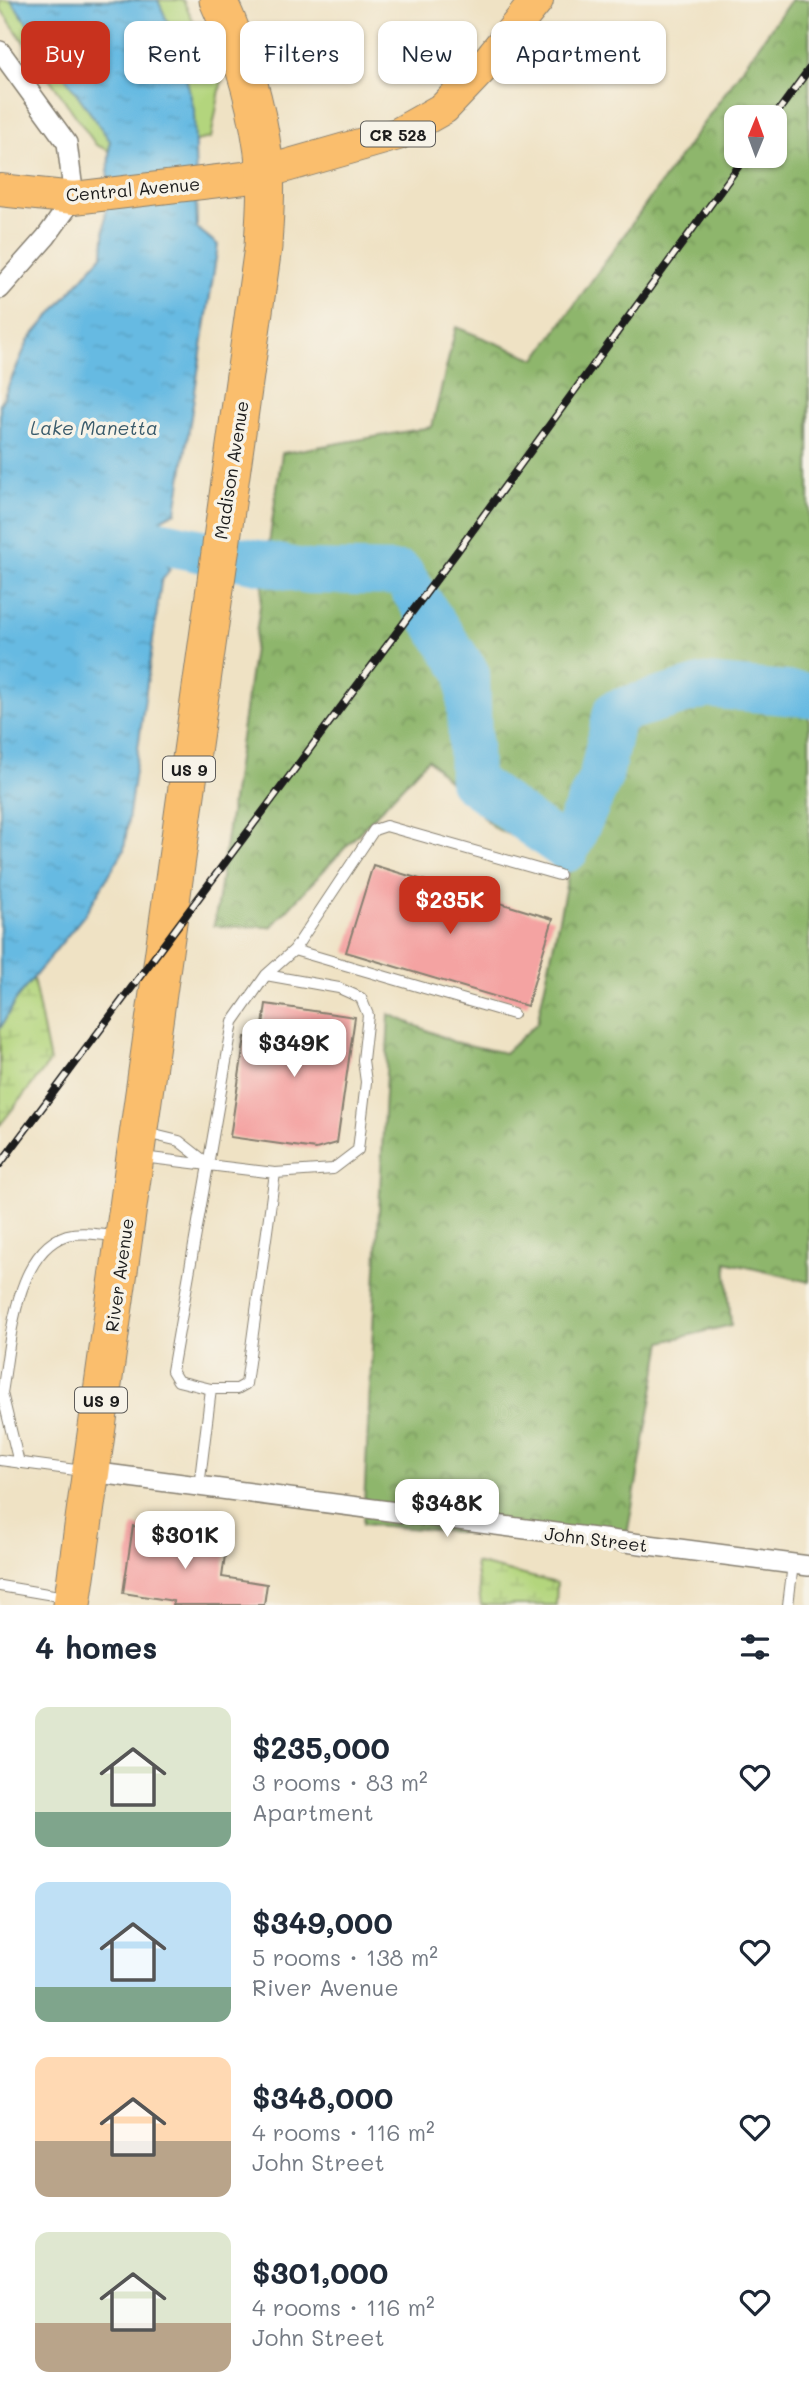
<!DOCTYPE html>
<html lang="en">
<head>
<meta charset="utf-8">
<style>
  body { margin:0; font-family:Mali,sans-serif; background:#f6f6f7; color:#1f2937; height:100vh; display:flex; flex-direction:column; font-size:26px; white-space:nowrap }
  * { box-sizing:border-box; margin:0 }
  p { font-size:23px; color:#747a83 }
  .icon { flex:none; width:38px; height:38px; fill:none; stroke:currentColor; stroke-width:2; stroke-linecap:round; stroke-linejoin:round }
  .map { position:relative; height:1605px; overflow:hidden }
  .panel { display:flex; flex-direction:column; background:#fff; flex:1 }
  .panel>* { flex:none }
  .top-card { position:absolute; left:21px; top:21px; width:768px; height:63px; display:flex; gap:14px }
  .needle { width:46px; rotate:1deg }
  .tools { position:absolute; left:724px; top:105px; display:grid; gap:14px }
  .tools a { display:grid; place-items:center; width:63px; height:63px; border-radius:14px; background:#fff; box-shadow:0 2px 5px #0004; font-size:35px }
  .price { position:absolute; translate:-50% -60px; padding:0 16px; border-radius:14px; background:#fff; color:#222; font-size:23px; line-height:46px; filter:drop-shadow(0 2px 4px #0008) }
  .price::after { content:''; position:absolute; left:50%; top:42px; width:21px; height:16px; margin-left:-10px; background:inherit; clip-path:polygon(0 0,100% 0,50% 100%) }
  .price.selected { background:#c8321e; color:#fff }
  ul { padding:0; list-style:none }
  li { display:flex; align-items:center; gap:21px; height:175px; padding:0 35px }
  li span { display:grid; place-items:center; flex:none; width:196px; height:140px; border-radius:14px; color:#555 }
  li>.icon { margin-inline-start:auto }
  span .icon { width:84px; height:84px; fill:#fffc; stroke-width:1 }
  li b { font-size:30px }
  h2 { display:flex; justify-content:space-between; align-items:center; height:84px; padding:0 35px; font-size:30px }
  .pill { padding:0 24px; border-radius:14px; background:#fff; box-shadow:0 2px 5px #0004; font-size:24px; line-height:63px }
  .pill.selected { background:#c8321e; color:#fff }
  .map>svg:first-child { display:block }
  .forest { fill:url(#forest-crowns); stroke:#556944; stroke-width:2; fill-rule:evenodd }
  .wetland { fill:url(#wetland-marsh); stroke:#68784c; stroke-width:2 }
  .park { fill:#b3d57d; stroke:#68784c; stroke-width:2 }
  .water { fill:url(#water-ripples); stroke:#416b7f; stroke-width:2 }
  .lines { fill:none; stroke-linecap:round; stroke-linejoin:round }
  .river { stroke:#66bae2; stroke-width:44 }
  .building { fill:#f4a3a2 }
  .lane-casing { stroke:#867f70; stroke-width:12 }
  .street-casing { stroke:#867f70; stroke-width:22 }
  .primary-casing { stroke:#867f70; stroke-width:34 }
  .highway-casing { stroke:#867f70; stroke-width:39 }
  .lane { stroke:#fff; stroke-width:10 }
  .street { stroke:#fff; stroke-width:19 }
  .primary { stroke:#fabe6d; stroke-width:32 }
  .highway { stroke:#fabe6d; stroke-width:37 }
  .rail-casing { stroke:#1c1c1c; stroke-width:8 }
  .rail { stroke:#f7f3e8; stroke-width:5; stroke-dasharray:16; stroke-linecap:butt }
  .labels { text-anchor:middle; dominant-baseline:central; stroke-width:7; stroke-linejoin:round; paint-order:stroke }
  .shield { fill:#f7f3e8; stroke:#5e5c59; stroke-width:2 }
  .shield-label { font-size:16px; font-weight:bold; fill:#1c1c1c }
  .street-label { font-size:18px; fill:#1c1c1c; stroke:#f7f3e8 }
  .water-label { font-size:19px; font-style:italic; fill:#3a5b6b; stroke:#f7f3e8 }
</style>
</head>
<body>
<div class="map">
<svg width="809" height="1605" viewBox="0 0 809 1605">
  <defs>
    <pattern id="forest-crowns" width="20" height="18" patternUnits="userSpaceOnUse" patternTransform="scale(1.75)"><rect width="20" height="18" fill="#8eb66c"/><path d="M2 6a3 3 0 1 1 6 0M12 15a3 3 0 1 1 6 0" fill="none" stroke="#739358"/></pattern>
    <pattern id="wetland-marsh" width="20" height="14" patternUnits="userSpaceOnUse" patternTransform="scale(1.75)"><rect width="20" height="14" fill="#b3d57d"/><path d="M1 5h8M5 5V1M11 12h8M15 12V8" fill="none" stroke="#99b66b"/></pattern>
    <pattern id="water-ripples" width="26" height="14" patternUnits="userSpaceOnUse" patternTransform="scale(1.75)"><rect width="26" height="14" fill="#66bae2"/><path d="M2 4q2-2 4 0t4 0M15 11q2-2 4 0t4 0" fill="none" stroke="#589fc1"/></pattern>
  </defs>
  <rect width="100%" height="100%" fill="#f7f3e8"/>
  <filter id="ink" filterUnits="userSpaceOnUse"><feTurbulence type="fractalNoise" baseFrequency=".0143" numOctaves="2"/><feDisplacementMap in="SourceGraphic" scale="14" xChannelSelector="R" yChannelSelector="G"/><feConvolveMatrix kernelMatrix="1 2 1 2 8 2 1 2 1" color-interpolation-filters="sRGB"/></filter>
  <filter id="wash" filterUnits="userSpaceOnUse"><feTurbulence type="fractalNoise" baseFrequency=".00686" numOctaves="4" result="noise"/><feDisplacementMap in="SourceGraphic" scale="28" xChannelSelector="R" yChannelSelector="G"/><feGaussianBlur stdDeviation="1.57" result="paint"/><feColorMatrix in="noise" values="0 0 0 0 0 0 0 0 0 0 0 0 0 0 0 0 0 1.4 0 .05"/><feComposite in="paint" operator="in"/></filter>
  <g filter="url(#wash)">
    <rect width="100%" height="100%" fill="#efe2c4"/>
    <path class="forest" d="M791,0H809V1282L726,1262L731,1325L662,1342L625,1546L363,1524L389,1014L454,1042L505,1053L537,1023L571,862L494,828L428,759L271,927L214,926L282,453L432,427L456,327L536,359ZM737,117H775V156H737Z"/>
    <path class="wetland" d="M33,978L50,1062L0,1125V1012Z
      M475,1563L557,1583L556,1605H481Z"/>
    <path class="park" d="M0,0H183L222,79L211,138L122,156L96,145L0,8Z"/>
    <path class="water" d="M11,0H158L179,48L194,110L197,228L218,245L176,512C140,527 141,546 170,569L161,582L124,850L86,913L17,998L0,1029V405L28,341L103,254L110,141Z"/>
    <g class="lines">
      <path class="river" d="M93,518L148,540L308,572L402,574L468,674L471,781L567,850L601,776L615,712L705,686L809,695"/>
    </g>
    <g id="blocks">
      <path class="building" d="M373,865L553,919L527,1006L346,952Z
        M266,1004L355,1017L337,1143L316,1149L230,1137L245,1037L261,1040Z
        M133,1526L227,1541L222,1577L267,1584L264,1605H173L174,1601L123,1593Z"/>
    </g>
  </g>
  <g filter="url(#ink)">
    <use href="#blocks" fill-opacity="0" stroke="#867f70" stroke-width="2"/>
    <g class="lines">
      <g class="lane-casing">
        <path id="lane" d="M294,950L374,830L386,826L559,875
          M266,975L339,988L361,998L368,1015L363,1060L366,1082L358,1150L333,1169L275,1173
          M146,1133L179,1141L207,1163
          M142,1157L275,1173L246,1384L237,1389H211L199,1487
          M211,1389L178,1381L172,1371L233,1022L266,975L294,950L513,1014
          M2,1393C10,1347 14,1252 67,1235C82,1231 100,1235 115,1236
          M0,1397L2,1393L19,1463
          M0,1460L83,1471
          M0,1586L65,1597
          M788,1605L793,1564"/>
      </g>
      <g class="street-casing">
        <path id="street" d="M0,51L67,143L74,198L46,237L0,289
          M91,1472L809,1566"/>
      </g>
      <g class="primary-casing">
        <path id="primary" d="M0,190L74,198L244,178L398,134L444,108L484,66L537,0"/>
      </g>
      <g class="highway-casing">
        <path id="highway" d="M72,1605L263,247C264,222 267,196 265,171C260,113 242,53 218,0"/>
      </g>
      <use href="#lane" class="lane"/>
      <use href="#street" class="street"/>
      <use href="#primary" class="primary"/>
      <use href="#highway" class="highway"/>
      <g class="rail-casing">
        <path id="rail" d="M774,117L809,69
          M0,1164L456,553L746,156"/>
      </g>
      <use href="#rail" class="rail"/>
    </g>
  </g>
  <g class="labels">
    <g class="shield">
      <rect x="361" y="121.5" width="74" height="25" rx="5"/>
      <rect x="163" y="756.5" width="52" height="25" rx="5"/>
      <rect x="75" y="1387.5" width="52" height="25" rx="5"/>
    </g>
    <g class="shield-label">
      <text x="398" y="134">CR 528</text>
      <text x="189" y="769">US 9</text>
      <text x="101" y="1400">US 9</text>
    </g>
    <g class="street-label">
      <text transform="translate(133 189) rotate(-5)">Central Avenue</text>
      <text transform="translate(231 470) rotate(-81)">Madison Avenue</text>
      <text transform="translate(119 1275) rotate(-82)">River Avenue</text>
      <text transform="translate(596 1539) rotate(7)">John Street</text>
    </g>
    <g class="water-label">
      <text x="94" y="427">Lake Manetta</text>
    </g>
  </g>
</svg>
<div class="tools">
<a><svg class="needle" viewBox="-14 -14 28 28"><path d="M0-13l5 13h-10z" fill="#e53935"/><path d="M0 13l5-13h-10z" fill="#747a83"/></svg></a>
</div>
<b class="price selected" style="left:450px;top:936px">$235K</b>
<b class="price" style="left:294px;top:1079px">$349K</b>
<b class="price" style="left:447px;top:1539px">$348K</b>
<b class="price" style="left:185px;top:1571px">$301K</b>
<div class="top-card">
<a class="pill selected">Buy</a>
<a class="pill">Rent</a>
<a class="pill">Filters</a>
<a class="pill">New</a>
<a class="pill">Apartment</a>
</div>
</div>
<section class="panel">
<h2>4 homes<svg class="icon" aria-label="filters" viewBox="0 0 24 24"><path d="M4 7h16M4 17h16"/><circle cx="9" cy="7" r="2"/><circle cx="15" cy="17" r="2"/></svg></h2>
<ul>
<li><span style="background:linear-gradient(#dfe7d0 75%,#7fa58c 0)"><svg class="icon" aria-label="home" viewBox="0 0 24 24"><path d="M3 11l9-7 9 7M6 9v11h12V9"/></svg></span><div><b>$235,000</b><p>3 rooms · 83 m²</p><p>Apartment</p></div><svg class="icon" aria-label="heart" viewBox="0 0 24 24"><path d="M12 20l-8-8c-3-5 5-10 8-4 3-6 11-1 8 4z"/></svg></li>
<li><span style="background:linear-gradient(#bfe0f5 75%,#7fa58c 0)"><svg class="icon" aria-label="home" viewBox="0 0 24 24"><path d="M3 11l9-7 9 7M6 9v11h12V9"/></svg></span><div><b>$349,000</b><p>5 rooms · 138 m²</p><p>River Avenue</p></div><svg class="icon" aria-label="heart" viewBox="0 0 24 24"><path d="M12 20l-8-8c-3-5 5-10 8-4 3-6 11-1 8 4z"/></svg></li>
<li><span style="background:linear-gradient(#ffd9b3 60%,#b9a48a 0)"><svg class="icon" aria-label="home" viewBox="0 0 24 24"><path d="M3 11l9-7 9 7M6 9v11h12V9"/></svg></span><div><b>$348,000</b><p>4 rooms · 116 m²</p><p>John Street</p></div><svg class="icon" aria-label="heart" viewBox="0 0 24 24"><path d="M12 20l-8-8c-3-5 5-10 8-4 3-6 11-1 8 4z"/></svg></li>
<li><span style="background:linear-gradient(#dfe7d0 65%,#b9a48a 0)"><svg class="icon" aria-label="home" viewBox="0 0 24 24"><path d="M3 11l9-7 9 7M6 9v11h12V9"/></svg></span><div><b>$301,000</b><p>4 rooms · 116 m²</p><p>John Street</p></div><svg class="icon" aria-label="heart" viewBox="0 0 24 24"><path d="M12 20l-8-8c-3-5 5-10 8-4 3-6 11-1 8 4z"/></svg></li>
</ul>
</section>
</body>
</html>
